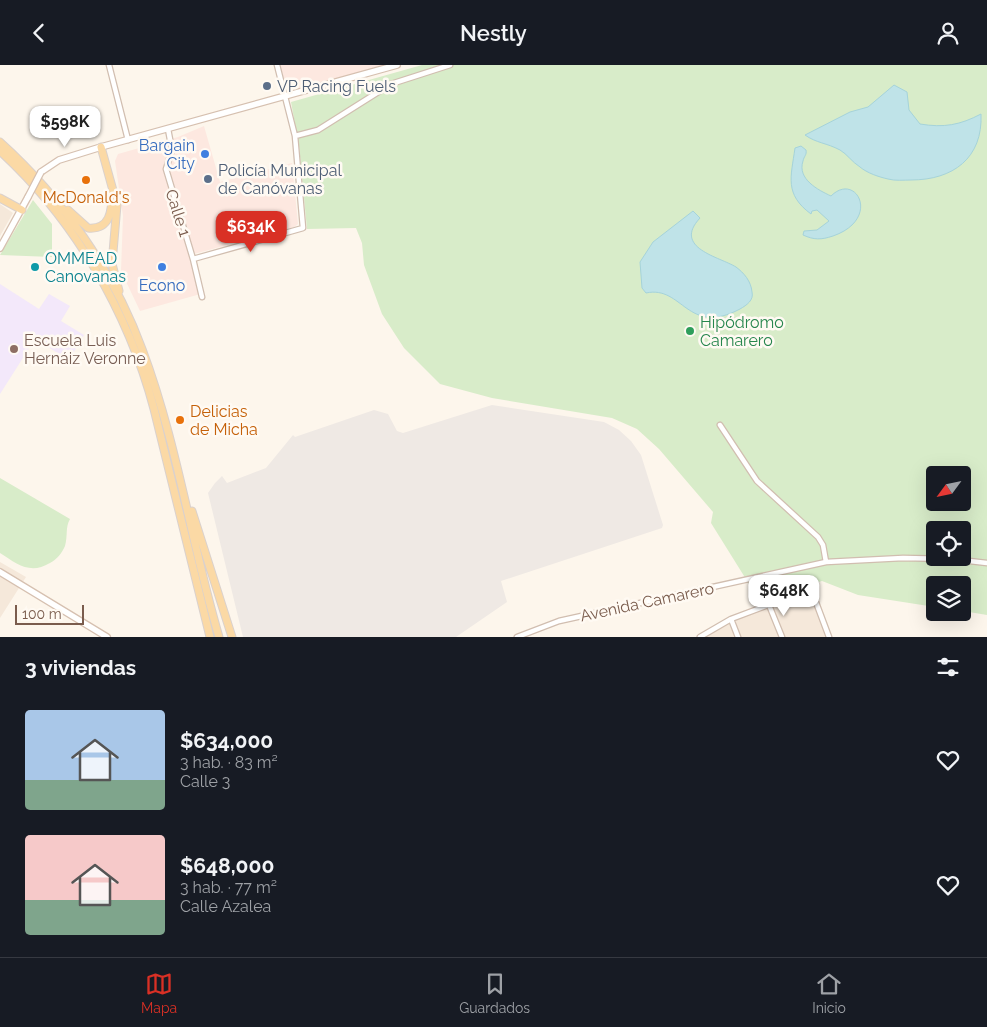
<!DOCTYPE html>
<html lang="es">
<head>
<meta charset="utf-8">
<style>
  body { margin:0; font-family:Raleway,sans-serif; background:#242831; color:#f1f3f6; height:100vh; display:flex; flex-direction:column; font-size:19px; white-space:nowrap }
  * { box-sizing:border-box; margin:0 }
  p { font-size:16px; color:#9ea1a6 }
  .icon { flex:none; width:28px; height:28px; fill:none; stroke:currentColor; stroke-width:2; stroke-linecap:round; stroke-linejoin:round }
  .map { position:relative; height:572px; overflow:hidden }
  .panel { display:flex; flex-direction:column; background:#171b24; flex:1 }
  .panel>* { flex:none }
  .needle { width:32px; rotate:237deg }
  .buttons { position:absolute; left:926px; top:401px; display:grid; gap:10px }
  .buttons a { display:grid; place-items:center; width:45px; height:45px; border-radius:5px; background:#171b24; box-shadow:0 5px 20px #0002; font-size:25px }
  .scale { position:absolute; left:15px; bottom:12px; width:69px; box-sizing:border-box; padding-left:5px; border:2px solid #7a5c4d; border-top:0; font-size:14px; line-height:18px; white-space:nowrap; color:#7a5c4d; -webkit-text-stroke:4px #fffaf3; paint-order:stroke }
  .price { position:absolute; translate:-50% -42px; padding:0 11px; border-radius:10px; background:#fff; color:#222; font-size:16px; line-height:32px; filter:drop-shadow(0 1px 2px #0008) }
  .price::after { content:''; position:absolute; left:50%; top:30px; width:15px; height:11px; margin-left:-8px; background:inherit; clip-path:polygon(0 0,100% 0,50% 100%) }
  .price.on { background:#d93025; color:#fff }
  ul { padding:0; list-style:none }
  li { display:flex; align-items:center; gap:15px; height:125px; padding:0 25px }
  li span { display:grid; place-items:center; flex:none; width:140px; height:100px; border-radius:5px; color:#555 }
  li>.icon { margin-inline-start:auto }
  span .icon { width:60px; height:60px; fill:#fffc; stroke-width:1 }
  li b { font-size:21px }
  h2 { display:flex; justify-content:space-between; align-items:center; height:60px; padding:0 25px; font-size:21px }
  header { display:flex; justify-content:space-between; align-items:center; height:65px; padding:0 25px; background:#171b24; font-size:22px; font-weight:600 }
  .menu { display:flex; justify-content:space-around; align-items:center; height:70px; border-top:1px solid #363941; background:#171b24; font-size:14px; color:#9ea1a6 }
  .menu a { display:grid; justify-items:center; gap:2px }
  .menu .on { color:#d93025 }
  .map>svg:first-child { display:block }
  .residential { fill:#f5e8da }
  .commercial { fill:#fde8e0 }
  .industrial { fill:#efe9e4 }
  .education { fill:#f3e8fa }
  .green { fill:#d8ecc9; fill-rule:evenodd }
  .water { fill:#bfe3e8; stroke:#a5d3da }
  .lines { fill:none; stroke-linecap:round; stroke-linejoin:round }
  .street-casing { stroke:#d1beb0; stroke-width:7 }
  .secondary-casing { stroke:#d6c0b0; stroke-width:8 }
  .primary-casing { stroke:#dad1cd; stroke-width:9 }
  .street { stroke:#fff; stroke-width:4.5 }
  .secondary { stroke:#fff; stroke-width:5.5 }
  .primary { stroke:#fbd9a5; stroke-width:7 }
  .secondary-bridge-casing { stroke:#d6c0b0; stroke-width:8; stroke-linecap:butt }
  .secondary-bridge { stroke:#fff; stroke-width:5.5 }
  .service-dot { fill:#5c6f8a; stroke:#fffaf3; stroke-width:2 }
  .shop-dot { fill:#3f7fe0; stroke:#fffaf3; stroke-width:2 }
  .food-dot { fill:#e8710a; stroke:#fffaf3; stroke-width:2 }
  .culture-dot { fill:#0f9aa8; stroke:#fffaf3; stroke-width:2 }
  .leisure-dot { fill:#2e9e5b; stroke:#fffaf3; stroke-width:2 }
  .education-dot { fill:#8d6e63; stroke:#fffaf3; stroke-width:2 }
  .labels { text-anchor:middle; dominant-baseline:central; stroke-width:5; stroke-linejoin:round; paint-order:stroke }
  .service-label { font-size:16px; fill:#4e5e75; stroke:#fffaf3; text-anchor:start }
  .shop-label { font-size:16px; fill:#366cbe; stroke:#fffaf3; text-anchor:end }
  .food-label { font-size:16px; fill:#c56008; stroke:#fffaf3 }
  .street-label { font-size:16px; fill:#7a5c4d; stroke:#fffaf3 }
  .culture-label { font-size:16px; fill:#0d838f; stroke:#fffaf3; text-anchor:start }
  .leisure-label { font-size:16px; fill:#27864d; stroke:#fffaf3; text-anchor:start }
  .education-label { font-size:16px; fill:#785e54; stroke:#fffaf3; text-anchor:start }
</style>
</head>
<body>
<header><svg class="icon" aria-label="back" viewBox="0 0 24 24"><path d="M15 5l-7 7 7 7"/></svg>Nestly<svg class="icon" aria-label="person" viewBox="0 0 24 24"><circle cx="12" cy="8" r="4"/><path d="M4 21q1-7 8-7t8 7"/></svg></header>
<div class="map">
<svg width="987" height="572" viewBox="0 0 987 572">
  <rect width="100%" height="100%" fill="#fdf6ec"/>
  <path class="residential" d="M0,139L13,148L0,171Z
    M0,497L26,512L0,553Z
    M811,524L829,572H700L731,554Z"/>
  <path class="commercial" d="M280,0H384L291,28L287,26Z
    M204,61L220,117L292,98L298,159L294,162L194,189L204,228L140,246L121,206L123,151L115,96L118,89L178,72Z"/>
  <path class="industrial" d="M492,340L604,357L619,365L631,376L641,390L663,460L662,463L501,516L507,537L456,572H243L208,428L215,418L222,411L227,418L266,403L293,370L295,372L374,345L388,349L397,366L403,368Z"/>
  <path class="education" d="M0,219L39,244L49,229L70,241L61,256L84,270L69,295L35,274L0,329Z"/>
  <path class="green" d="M422,0H987V550L963,546L962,520H935V542L858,530L822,516L759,535L711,458L713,447L659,384L637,364L612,353L492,333L440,319L404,283L382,249L364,200L362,178L356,163L307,164L299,81L291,37ZM935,410H962V438H935ZM935,465H962V492H935Z
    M33,135L52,159V192L0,190Z
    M0,413L70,454C65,463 68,471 65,481C62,488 57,494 50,498C30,510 17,499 0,488Z"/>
  <path class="water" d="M894,20L907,27L909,45L920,59C944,63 960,60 981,49C983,93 953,115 911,115C904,115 895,116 888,114C879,112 867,108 860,102C852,97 847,89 840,85C827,78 816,78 805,70L850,47L868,42Z
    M801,81L806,85C807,90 804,91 803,96C797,114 818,125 831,131C856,106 882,154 833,171C821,175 814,175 803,170L804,166L817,165L829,156L817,145L812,146L811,149C784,129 791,112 795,83Z
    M693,146L700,153C672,183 720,192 736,202C744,208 751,216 752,227C754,235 747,240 740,244C687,272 683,220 646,228L642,223L640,197L653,177Z"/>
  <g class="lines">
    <g class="street-casing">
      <path id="street" d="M109,0L128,75
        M168,64L172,85L166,104L193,194L202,232
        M295,71L318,65L391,19L450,0
        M193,194L303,163L295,71L277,0
        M720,360L757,416L818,472L823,480L826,497
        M769,540L782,572
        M731,554L738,572
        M517,572L559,556L826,497L903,493L952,494L987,498
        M700,572L731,554L811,524L829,572"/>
    </g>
    <g class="secondary-casing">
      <path id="secondary" d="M41,107L59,95L101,82L397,0
        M0,183L28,132
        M0,507L107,572"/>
    </g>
    <g class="primary-casing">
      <path id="primary" d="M0,77C62,133 113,205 142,284C177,377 191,477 219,572
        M101,82L117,140L112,199L119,226
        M0,86C74,154 128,246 154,344L210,572
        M0,133L22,145
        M68,145L88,163C110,165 112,146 112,129
        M192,446L232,572"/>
    </g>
    <use href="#street" class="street"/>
    <use href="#secondary" class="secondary"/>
    <use href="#primary" class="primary"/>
    <g class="secondary-bridge-casing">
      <path id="secondary-bridge" d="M28,132L41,107"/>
    </g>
    <use href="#secondary-bridge" class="secondary-bridge"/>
  </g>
  <g class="service-dot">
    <circle cx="267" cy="21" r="5"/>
    <circle cx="208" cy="114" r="5"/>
  </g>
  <g class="shop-dot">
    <circle cx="205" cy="89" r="5"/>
    <circle cx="162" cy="202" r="5"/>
  </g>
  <g class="food-dot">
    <circle cx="86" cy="115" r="5"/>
    <circle cx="180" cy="355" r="5"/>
  </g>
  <circle class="culture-dot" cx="35" cy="202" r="5"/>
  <circle class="leisure-dot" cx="690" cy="266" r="5"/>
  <circle class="education-dot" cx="14" cy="284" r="5"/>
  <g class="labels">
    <g class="service-label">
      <text x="277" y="21">VP Racing Fuels</text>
      <text x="218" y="105">Policía Municipal<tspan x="218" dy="18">de Canóvanas</tspan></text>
    </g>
    <g class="shop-label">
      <text x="195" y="80">Bargain<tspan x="195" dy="18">City</tspan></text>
      <text x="162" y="220" text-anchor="middle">Econo</text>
    </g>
    <g class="food-label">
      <text x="86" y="132">McDonald's</text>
      <text x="190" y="346" text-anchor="start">Delicias<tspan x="190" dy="18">de Micha</tspan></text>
    </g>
    <g class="street-label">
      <text transform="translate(178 148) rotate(72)">Calle 1</text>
      <text transform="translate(647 537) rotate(-12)">Avenida Camarero</text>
    </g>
    <g class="culture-label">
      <text x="45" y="193">OMMEAD<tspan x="45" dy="18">Canovanas</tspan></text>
    </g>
    <g class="leisure-label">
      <text x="700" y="257">Hipódromo<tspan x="700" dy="18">Camarero</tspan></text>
    </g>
    <g class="education-label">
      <text x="24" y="275">Escuela Luis<tspan x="24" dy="18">Hernáiz Veronne</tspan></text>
    </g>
  </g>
</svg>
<div class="buttons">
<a><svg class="needle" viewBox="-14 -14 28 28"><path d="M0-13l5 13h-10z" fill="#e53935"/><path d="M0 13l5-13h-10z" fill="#9ea1a6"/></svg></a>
<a><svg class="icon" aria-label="locate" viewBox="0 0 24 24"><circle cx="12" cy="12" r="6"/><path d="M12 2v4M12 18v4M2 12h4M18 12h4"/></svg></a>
<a><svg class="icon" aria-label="layers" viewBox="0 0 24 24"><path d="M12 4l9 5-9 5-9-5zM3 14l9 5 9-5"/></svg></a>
</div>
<div class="scale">100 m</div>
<b class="price" style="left:65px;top:83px">$598K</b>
<b class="price on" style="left:251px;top:188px">$634K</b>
<b class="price" style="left:784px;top:552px">$648K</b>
</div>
<section class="panel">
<h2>3 viviendas<svg class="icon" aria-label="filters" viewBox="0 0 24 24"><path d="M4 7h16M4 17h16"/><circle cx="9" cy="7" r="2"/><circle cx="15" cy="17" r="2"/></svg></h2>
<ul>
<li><span style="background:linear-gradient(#a9c7e8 70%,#7fa58c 0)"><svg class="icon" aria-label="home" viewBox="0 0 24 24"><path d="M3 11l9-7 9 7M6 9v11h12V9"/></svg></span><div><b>$634,000</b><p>3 hab. · 83 m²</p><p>Calle 3</p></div><svg class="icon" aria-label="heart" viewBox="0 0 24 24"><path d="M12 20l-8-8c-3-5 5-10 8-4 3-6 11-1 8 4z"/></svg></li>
<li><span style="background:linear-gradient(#f6c9c9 65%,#7fa58c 0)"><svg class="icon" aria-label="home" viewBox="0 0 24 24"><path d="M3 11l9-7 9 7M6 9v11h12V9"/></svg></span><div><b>$648,000</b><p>3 hab. · 77 m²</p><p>Calle Azalea</p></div><svg class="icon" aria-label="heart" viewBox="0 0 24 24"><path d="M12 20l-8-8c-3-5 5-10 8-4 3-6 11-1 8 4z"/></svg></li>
</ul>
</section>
<nav class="menu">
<a class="on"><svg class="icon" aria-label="map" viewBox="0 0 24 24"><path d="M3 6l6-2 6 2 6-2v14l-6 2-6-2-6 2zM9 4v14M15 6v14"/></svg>Mapa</a>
<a><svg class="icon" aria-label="saved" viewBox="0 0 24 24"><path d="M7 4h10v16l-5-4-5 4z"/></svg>Guardados</a>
<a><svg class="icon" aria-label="home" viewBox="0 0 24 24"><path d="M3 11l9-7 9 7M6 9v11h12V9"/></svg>Inicio</a>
</nav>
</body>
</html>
